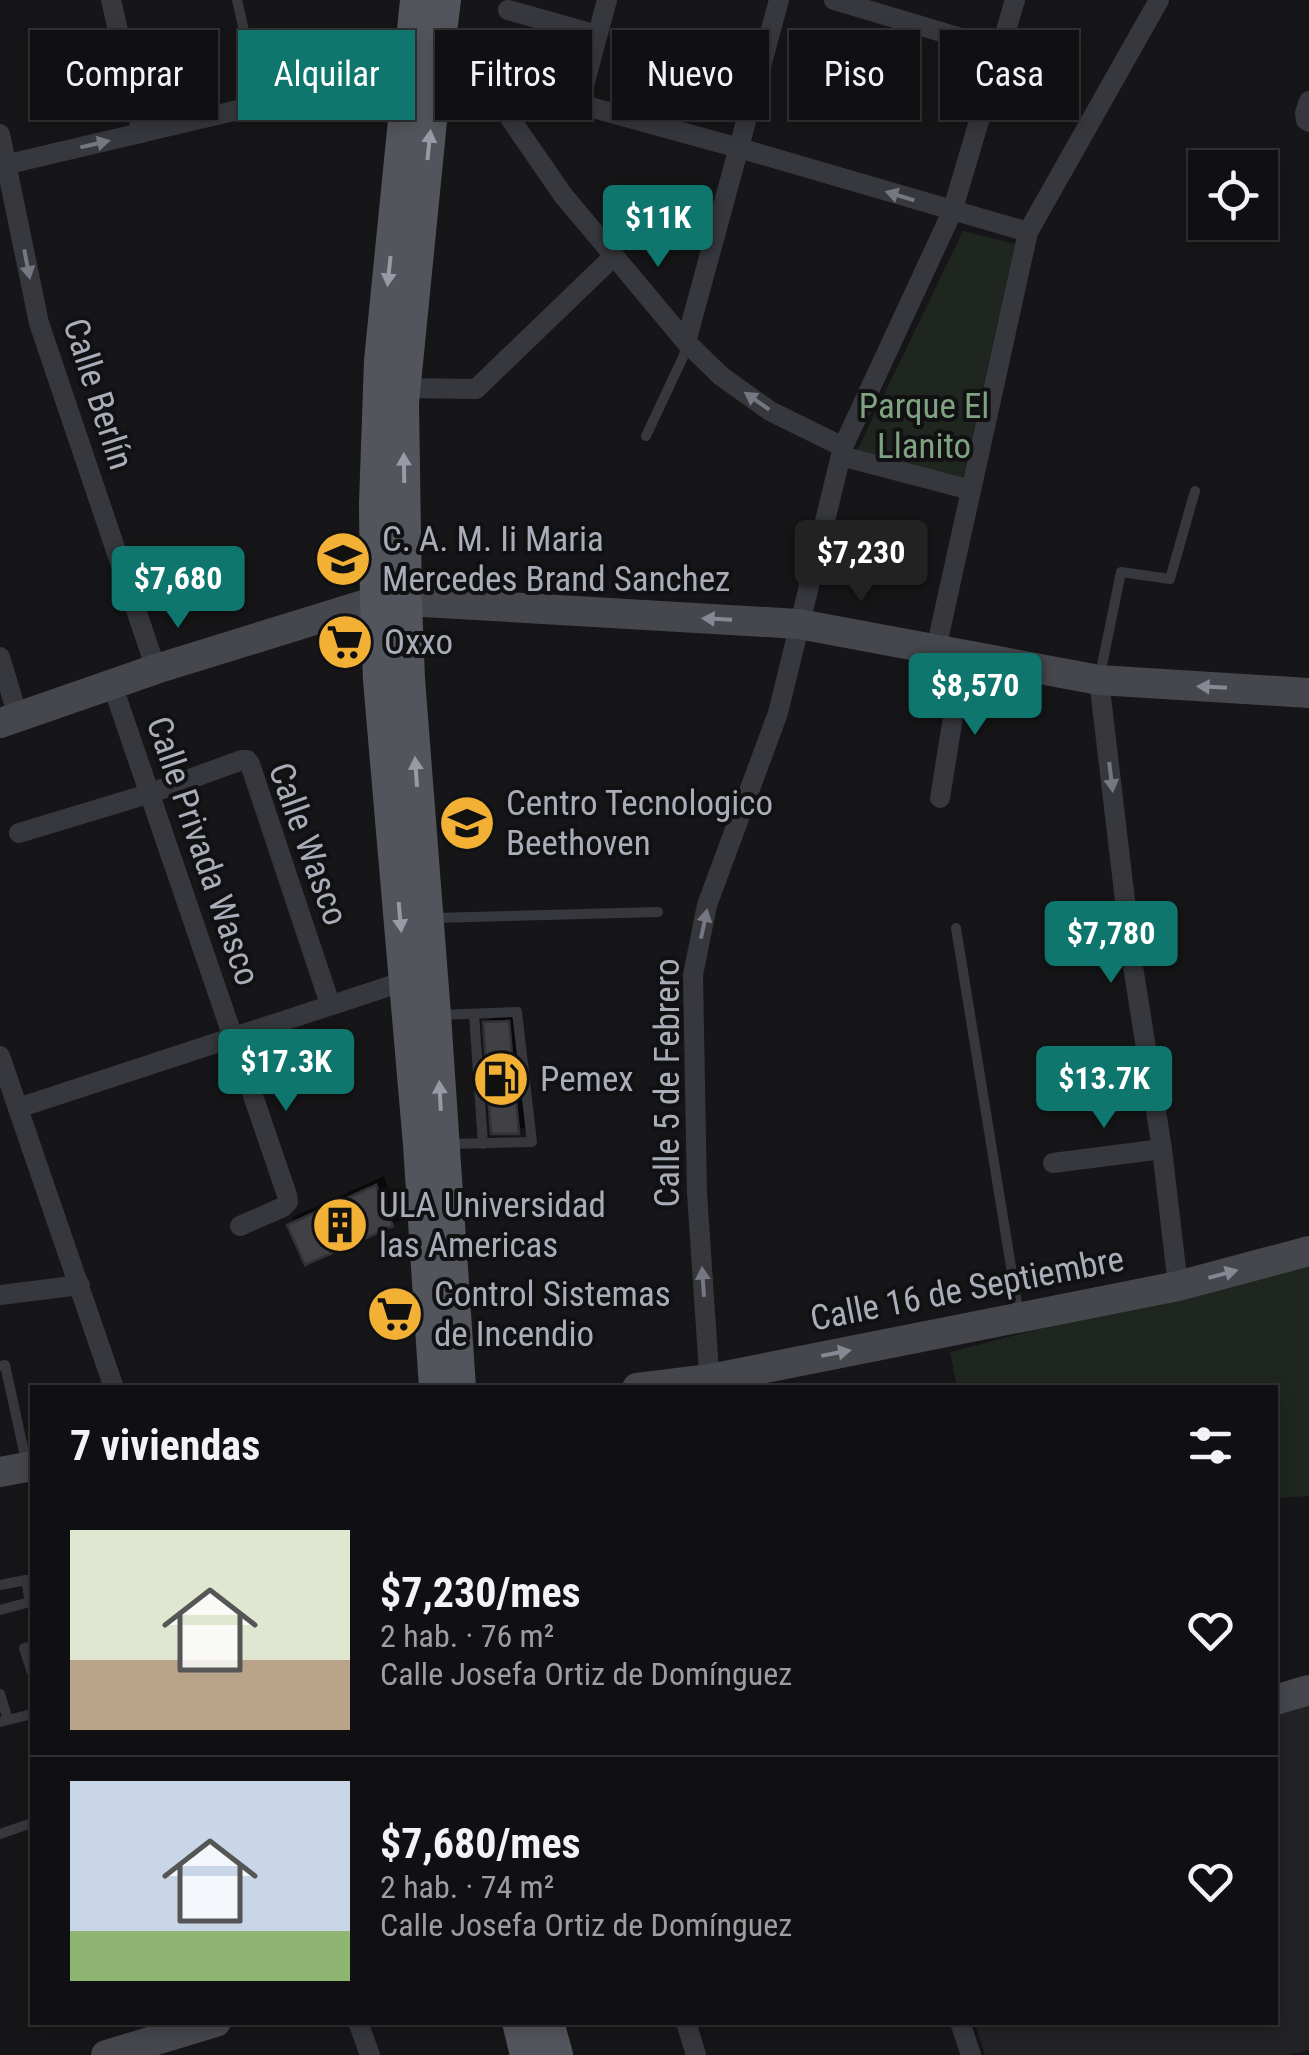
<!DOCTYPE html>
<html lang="es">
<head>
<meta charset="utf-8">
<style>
  body { margin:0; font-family:"Roboto Condensed",sans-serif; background:#1e1e20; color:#f1f3f6; height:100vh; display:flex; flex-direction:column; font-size:38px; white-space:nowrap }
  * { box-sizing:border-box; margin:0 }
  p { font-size:32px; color:#9c9d9f }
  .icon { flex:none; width:55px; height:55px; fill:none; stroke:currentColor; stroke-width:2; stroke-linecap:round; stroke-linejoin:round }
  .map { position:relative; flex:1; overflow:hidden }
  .panel { position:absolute; left:30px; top:1385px; width:1248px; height:640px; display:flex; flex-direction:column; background:#101012; border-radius:0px; box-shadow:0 5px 15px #0003,0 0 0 2px #303032 }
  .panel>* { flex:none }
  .banner { position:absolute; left:30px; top:30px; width:1250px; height:90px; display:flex; gap:20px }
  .controls { position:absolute; left:1188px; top:150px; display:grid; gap:20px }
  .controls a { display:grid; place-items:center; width:90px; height:90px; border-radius:0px; background:#101012; box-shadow:0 5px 15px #0003,0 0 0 2px #303032; font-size:50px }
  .price { position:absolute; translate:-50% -85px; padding:0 22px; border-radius:10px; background:#0f766e; color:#fff; font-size:32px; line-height:65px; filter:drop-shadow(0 2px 5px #0008) }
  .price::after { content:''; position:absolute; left:50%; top:60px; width:30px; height:22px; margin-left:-15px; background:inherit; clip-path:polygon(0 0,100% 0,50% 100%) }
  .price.active { background:#222; color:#fff }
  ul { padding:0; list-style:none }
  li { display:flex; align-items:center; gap:30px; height:250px; padding:0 40px }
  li+li { border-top:2px solid #303032 }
  li span { display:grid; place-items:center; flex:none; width:280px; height:200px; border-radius:0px; color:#555 }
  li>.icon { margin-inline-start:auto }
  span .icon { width:120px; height:120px; fill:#fffc; stroke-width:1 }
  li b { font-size:42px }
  h2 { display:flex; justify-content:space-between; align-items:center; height:120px; padding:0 40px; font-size:42px }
  .tag { padding:0 35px; border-radius:0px; background:#101012; box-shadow:0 5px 15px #0003,0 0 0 2px #303032; font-size:35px; line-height:90px }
  .tag.active { background:#0f766e; color:#fff }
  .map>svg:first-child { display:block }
  .built { fill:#222225 }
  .green { fill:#1e261f }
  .building { fill:#404145; stroke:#303034; stroke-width:2.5; filter:url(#shadow) }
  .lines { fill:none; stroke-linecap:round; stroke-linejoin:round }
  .lane { stroke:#37383d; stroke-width:10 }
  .street { stroke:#37383d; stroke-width:20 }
  .secondary { stroke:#45474d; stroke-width:30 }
  .primary { stroke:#53555c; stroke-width:32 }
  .oneway { fill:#757881 }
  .oneway2 { fill:#979ba6 }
  .oneway3 { fill:#858993 }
  .labels { text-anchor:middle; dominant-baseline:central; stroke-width:8; stroke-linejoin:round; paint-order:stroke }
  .street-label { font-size:35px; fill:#a8adb8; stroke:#111113 }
  .park-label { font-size:35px; fill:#7fa381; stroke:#111113 }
  .poi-label { font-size:35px; fill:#a8adb8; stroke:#111113; text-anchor:start }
</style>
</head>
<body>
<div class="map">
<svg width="1309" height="2055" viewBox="0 0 1309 2055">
  <defs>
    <filter id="shadow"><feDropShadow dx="7" dy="-7" stdDeviation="0" flood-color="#0009"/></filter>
  </defs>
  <rect width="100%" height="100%" fill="#161618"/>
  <path class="built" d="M1309,1701V2050L1289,2055H985L975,2023L1275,2022V1712Z"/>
  <path class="green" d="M963,231L1015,244L961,487L852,461Z
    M1309,1260V1496L1275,1498V1388L957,1387L950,1352Z"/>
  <path class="building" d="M509,1021L519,1134H491L483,1022Z
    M376,1185L393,1226L305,1265L287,1225Z"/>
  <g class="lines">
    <path class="lane" d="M237,0L261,105
      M646,436L684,355L686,342
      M1100,675L1121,572L1170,579L1195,491
      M434,918L658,912
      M956,928L1019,1316
      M474,1014L483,1144
      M439,1015L517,1012L532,1142L448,1144
      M0,1366L5,1365L26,1461
      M0,1585L26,1580L30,1602L0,1610
      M32,1646L24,1648L32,1673
      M0,1694L8,1720
      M0,1722L32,1714
      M0,1834L32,1823"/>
    <path class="street" d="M111,0L142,133
      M834,0L998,49
      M508,10L597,35
      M436,71L579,104L739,148L1028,232
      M485,82L563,195L686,342L721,376L770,411L843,447
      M1309,101L1305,113L1306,120L1309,122
      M579,104L607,0
      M0,134L39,323L156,669
      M0,166L408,70
      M686,342L779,0
      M404,388L476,389L614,256
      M841,456L971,490
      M936,649L1028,232L1159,0
      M0,657L18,717
      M1099,680L1132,960L1162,1149L1178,1286
      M112,684L287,1195L288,1202L283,1207L240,1226
      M940,798L963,655
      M19,833L148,794L242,760H247L250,764L330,1004
      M0,1056L114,1388
      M18,1108L405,981
      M1053,1163L1162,1149
      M0,1295L80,1285
      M710,1387L697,1193L693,975L707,905L778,713L843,447L952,212L1015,0
      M358,2022L370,2055
      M686,2022L696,2055
      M960,2022L971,2055"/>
    <path class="secondary" d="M0,723L156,669L376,601H406L799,624L1099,680L1309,693
      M637,1388L710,1379L1178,1286L1309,1251
      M0,1472L32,1466
      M1275,1700L1309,1690
      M106,2055L216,2022"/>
    <path class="primary" d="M416,0L380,361L375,503L376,601L379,680L419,1145L435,1388
      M445,0L436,71L403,403L406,601L409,679L435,1015L460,1388
      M518,2022L526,2055
      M548,2022L557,2055"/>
  </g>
  <defs><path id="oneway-solid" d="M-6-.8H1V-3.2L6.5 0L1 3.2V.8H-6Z" transform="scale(2.5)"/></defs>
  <g class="oneway">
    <use href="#oneway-solid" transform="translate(95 144) rotate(-13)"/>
    <use href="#oneway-solid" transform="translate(900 196) rotate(-163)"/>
    <use href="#oneway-solid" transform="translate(27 264) rotate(79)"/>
    <use href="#oneway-solid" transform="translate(757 401) rotate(-145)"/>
    <use href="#oneway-solid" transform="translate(1111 777) rotate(83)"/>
    <use href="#oneway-solid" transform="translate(704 924) rotate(-78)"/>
    <use href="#oneway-solid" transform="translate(703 1282) rotate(-94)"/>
  </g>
  <g class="oneway2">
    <use href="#oneway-solid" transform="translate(429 145) rotate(-84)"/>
    <use href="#oneway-solid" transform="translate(389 271) rotate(96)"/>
    <use href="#oneway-solid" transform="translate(404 468) rotate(-91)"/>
    <use href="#oneway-solid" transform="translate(416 772) rotate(-94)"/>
    <use href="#oneway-solid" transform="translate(400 917) rotate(85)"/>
    <use href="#oneway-solid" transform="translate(440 1096) rotate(-93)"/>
  </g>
  <g class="oneway3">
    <use href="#oneway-solid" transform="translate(717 619) rotate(-177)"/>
    <use href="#oneway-solid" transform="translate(1212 687) rotate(-177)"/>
    <use href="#oneway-solid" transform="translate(1223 1274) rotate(-15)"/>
    <use href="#oneway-solid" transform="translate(836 1353) rotate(-11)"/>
  </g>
  <defs>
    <g id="school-disc" transform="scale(2.875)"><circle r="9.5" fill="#f2b134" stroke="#111113"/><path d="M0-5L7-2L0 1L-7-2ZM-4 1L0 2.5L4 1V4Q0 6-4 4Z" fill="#111"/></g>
    <g id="supermarket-disc" transform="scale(2.875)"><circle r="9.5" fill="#f2b134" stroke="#111113"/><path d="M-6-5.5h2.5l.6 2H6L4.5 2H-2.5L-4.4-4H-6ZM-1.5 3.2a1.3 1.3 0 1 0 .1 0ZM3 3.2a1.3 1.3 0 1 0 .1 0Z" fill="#111"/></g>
    <g id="university-disc" transform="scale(2.875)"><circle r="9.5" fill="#f2b134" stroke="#111113"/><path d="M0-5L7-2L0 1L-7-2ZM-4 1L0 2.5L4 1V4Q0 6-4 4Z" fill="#111"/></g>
    <g id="fuel-disc" transform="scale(2.875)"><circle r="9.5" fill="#f2b134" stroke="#111113"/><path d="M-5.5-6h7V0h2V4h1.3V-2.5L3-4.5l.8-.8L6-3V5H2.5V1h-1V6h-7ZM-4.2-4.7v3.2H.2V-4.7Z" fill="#111"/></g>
    <g id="building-disc" transform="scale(2.875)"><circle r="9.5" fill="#f2b134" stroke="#111113"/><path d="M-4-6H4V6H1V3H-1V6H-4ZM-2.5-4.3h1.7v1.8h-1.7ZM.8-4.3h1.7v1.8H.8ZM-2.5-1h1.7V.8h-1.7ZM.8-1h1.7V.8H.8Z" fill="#111"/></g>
  </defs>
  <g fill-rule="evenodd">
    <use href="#school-disc" x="343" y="559"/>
    <use href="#supermarket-disc" x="345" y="642"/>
    <use href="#university-disc" x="467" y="823"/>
    <use href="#fuel-disc" x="501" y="1079"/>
    <use href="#building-disc" x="340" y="1225"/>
    <use href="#supermarket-disc" x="395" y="1314"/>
  </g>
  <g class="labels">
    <g class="street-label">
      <text transform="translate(98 394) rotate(72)">Calle Berlín</text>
      <text transform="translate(308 844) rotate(70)">Calle Wasco</text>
      <text transform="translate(203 851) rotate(71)">Calle Privada Wasco</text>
      <text transform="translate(667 1083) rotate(-90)">Calle 5 de Febrero</text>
      <text transform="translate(967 1289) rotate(-11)">Calle 16 de Septiembre</text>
    </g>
    <g class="park-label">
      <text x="924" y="406">Parque El<tspan x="924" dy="40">Llanito</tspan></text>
    </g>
    <g class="poi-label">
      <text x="382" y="539">C. A. M. Ii Maria<tspan x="382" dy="40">Mercedes Brand Sanchez</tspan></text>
      <text x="384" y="642">Oxxo</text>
      <text x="506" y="803">Centro Tecnologico<tspan x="506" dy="40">Beethoven</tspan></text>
      <text x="540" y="1079">Pemex</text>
      <text x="379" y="1205">ULA Universidad<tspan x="379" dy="40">las Americas</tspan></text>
      <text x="434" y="1294">Control Sistemas<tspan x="434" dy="40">de Incendio</tspan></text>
    </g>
  </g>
</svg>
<div class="controls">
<a><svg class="icon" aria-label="locate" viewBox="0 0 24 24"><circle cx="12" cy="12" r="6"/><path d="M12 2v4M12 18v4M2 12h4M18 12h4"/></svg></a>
</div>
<b class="price" style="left:658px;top:270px">$11K</b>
<b class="price active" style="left:861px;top:605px">$7,230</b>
<b class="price" style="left:178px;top:631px">$7,680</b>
<b class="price" style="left:975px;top:738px">$8,570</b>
<b class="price" style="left:1111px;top:986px">$7,780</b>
<b class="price" style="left:286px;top:1114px">$17.3K</b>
<b class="price" style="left:1104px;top:1131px">$13.7K</b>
<div class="banner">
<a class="tag">Comprar</a>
<a class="tag active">Alquilar</a>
<a class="tag">Filtros</a>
<a class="tag">Nuevo</a>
<a class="tag">Piso</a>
<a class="tag">Casa</a>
</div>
<section class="panel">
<h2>7 viviendas<svg class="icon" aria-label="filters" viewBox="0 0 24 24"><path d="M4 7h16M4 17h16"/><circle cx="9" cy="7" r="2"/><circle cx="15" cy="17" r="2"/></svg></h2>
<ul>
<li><span style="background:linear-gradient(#dfe7d0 65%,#b9a48a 0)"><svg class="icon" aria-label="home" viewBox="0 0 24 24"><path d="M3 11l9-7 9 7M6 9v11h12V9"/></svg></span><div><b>$7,230/mes</b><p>2 hab. · 76 m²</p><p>Calle Josefa Ortiz de Domínguez</p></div><svg class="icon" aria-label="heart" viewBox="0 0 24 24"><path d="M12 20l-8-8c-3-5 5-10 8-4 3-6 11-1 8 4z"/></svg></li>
<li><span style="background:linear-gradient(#c9d6e8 75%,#8fb573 0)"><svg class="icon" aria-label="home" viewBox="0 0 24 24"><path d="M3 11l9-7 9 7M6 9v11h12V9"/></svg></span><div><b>$7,680/mes</b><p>2 hab. · 74 m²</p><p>Calle Josefa Ortiz de Domínguez</p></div><svg class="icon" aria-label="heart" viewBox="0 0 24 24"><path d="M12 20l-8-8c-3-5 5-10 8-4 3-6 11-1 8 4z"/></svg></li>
</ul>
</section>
</div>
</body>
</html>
